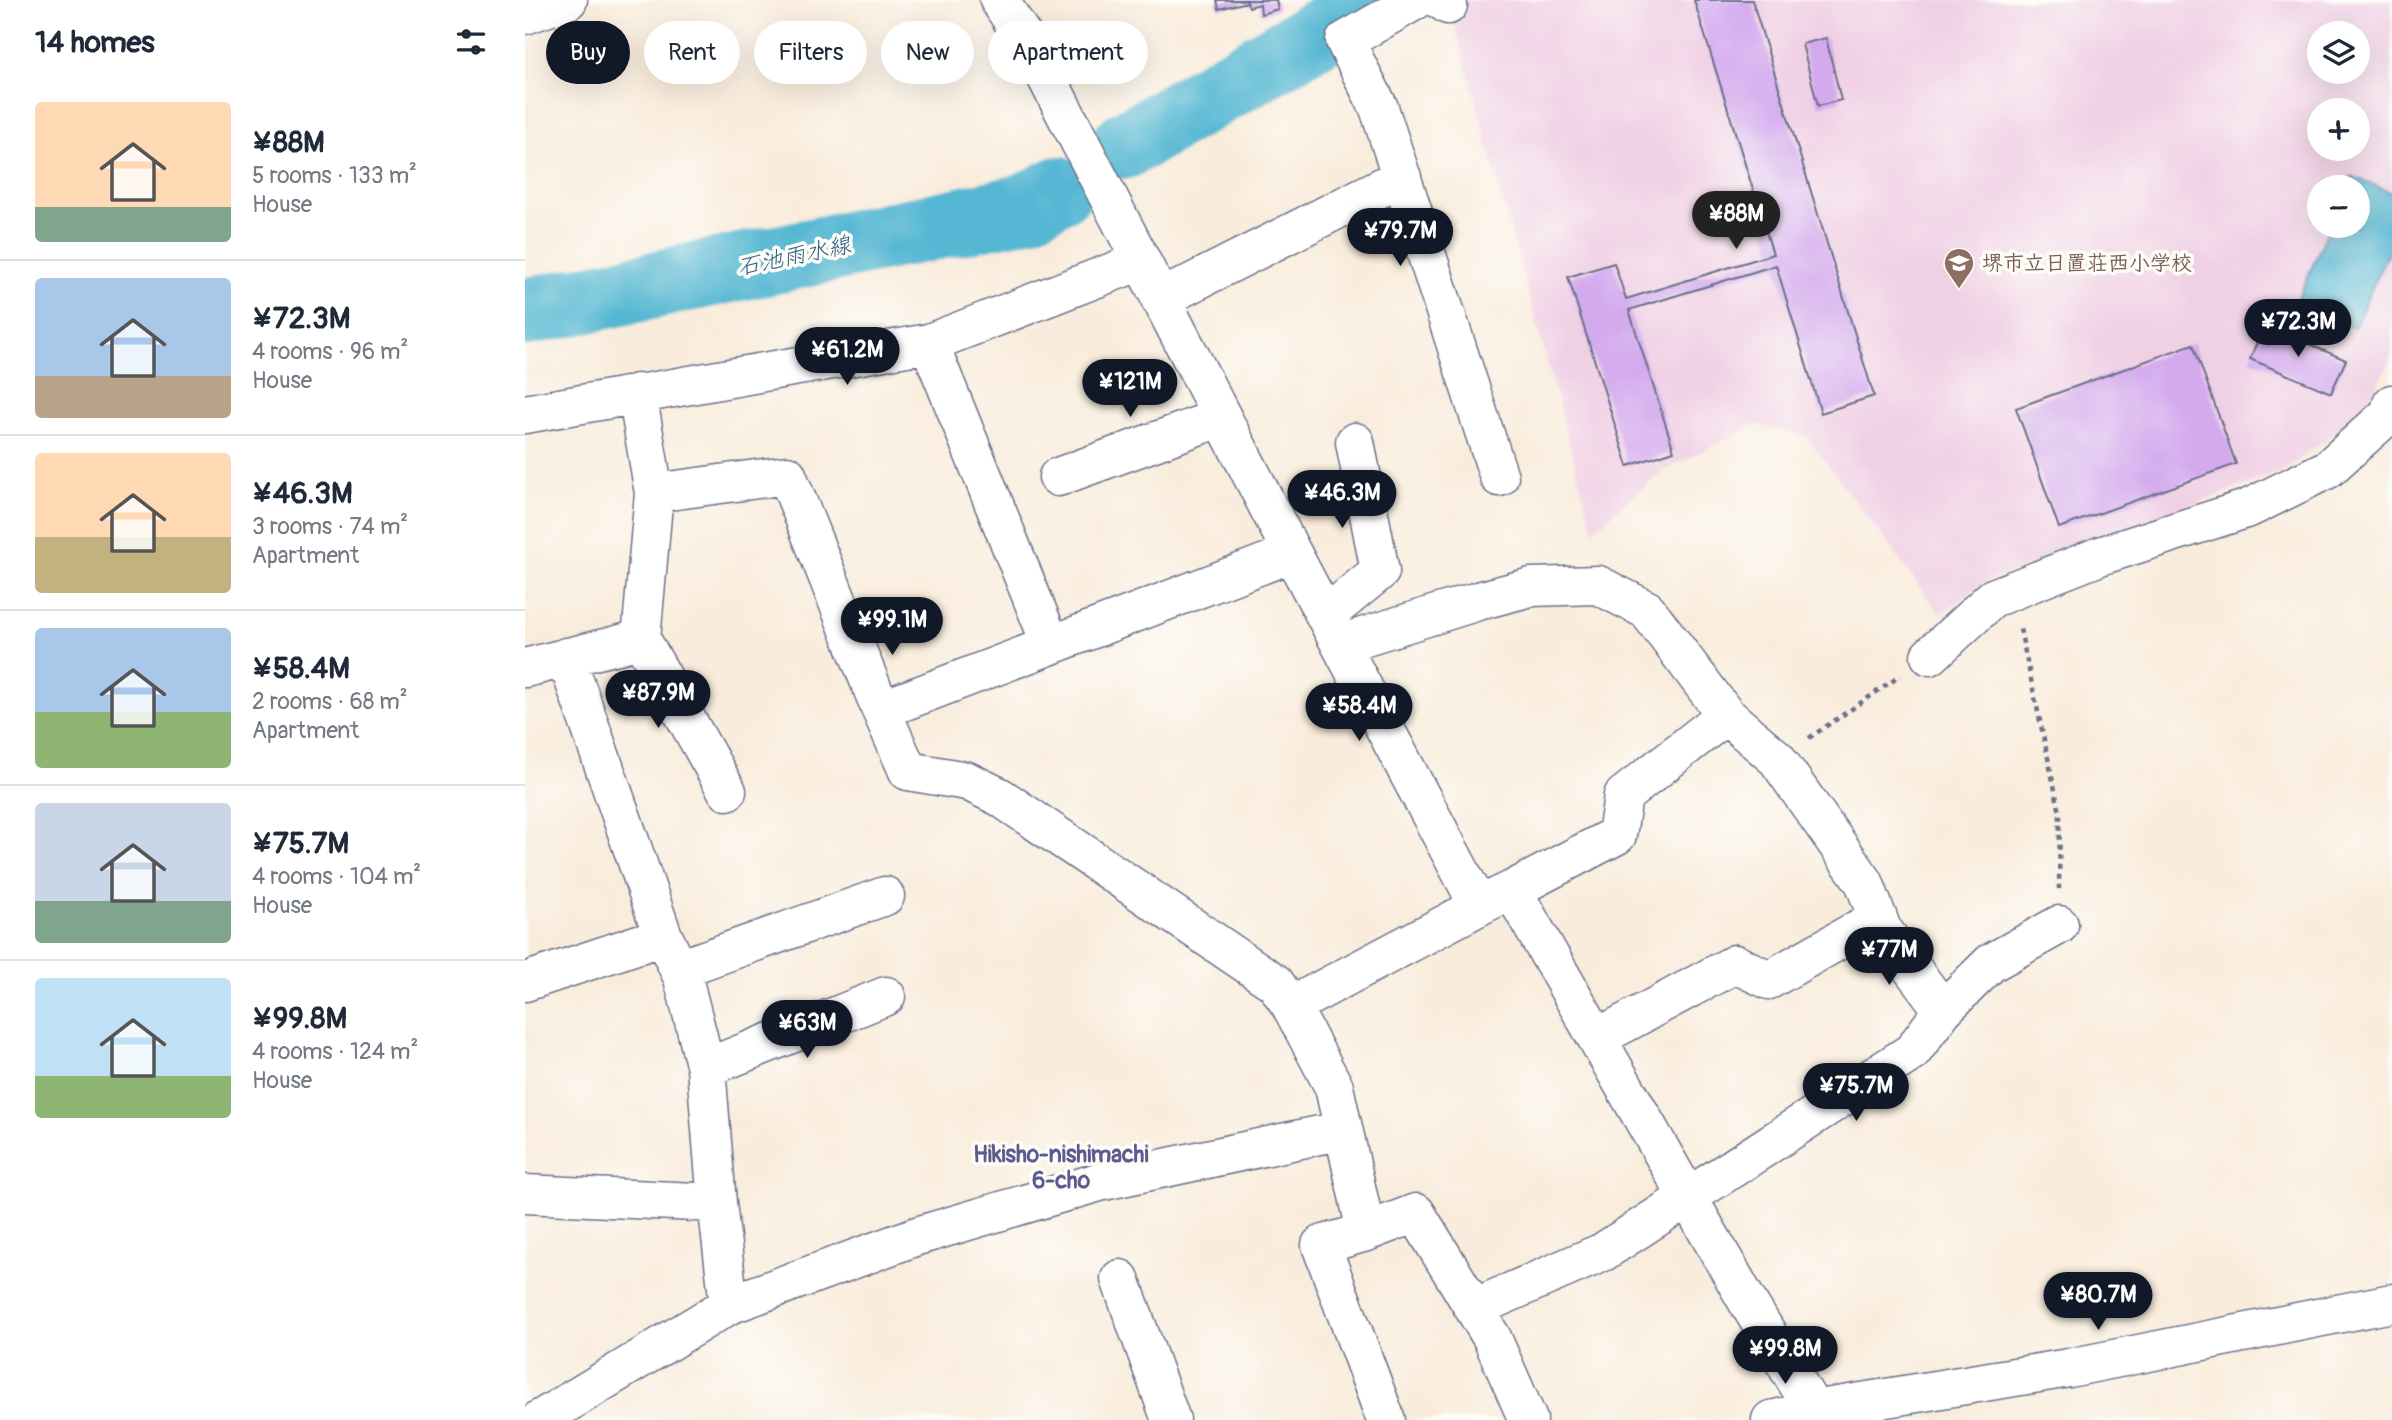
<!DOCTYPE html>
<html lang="en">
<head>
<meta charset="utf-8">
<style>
  body { margin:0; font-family:Pangolin,"Klee One",sans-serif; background:#f6f6f7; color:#1f2937; height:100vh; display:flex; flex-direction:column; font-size:26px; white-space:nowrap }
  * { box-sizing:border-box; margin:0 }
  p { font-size:23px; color:#747a83 }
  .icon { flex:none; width:38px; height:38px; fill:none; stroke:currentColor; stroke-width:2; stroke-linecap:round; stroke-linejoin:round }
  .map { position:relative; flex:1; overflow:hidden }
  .drawer { display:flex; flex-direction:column; background:#fff; width:525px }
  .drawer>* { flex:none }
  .hud { position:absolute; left:21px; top:21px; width:665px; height:63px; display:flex; gap:14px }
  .buttons { position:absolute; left:1782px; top:21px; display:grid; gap:14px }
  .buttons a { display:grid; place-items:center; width:63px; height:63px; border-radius:50%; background:#fff; box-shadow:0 7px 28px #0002; font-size:35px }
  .price { position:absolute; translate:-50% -60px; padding:0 16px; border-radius:24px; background:#111827; color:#fff; font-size:23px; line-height:46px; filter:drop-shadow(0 2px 4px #0008) }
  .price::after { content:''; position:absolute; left:50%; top:42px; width:21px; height:16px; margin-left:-10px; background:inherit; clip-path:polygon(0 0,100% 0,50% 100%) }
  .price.selected { background:#222; color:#fff }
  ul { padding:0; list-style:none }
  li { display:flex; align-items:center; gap:21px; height:175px; padding:0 35px }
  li+li { border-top:2px solid #e0e1e3 }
  li span { display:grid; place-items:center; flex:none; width:196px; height:140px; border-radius:7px; color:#555 }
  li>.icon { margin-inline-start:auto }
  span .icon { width:84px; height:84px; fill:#fffc; stroke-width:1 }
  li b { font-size:30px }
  h2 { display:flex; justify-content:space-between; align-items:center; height:84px; padding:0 35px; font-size:30px }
  .tag { padding:0 24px; border-radius:32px; background:#fff; box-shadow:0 7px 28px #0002; font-size:24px; line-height:63px }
  .tag.selected { background:#111827; color:#fff }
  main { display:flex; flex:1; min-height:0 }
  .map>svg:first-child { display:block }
  .built { fill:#f0d0e5; fill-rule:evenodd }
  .water { fill:#54b7d3; stroke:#387398; stroke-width:2 }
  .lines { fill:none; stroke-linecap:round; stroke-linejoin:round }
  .river { stroke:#54b7d3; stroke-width:68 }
  .building { fill:#d4aaee }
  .minor-casing { stroke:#69718a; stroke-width:41 }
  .path { stroke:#69718a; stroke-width:4.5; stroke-dasharray:5 5; stroke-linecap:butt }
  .minor { stroke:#fff; stroke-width:38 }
  .labels { text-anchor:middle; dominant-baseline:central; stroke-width:7; stroke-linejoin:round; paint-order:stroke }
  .education-label { font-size:21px; font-weight:bold; fill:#785e54; stroke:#fdfcf7; text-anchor:start }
  .water-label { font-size:23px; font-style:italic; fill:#2f5f87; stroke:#fdfcf7 }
  .neighbourhood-label { font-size:23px; font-weight:bold; fill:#5c5a90; stroke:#fdfcf7 }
</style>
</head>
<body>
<main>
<section class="drawer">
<h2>14 homes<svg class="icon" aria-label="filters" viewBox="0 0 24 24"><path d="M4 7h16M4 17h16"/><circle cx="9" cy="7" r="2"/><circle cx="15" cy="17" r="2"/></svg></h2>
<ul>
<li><span style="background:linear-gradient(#ffd9b3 75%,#7fa58c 0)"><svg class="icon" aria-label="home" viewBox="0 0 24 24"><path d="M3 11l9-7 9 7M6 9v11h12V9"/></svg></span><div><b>¥88M</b><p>5 rooms · 133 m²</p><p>House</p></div></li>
<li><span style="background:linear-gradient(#a9c7e8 70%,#b9a48a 0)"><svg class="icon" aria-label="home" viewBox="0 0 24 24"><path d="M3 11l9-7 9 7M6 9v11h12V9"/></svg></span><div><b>¥72.3M</b><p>4 rooms · 96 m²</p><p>House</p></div></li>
<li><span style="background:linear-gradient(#ffd9b3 60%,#c2b280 0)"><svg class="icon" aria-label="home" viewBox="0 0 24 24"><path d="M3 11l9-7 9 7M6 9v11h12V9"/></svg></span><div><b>¥46.3M</b><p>3 rooms · 74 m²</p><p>Apartment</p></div></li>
<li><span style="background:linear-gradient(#a9c7e8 60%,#8fb573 0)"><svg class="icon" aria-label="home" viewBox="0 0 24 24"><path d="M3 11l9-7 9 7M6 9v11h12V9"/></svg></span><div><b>¥58.4M</b><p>2 rooms · 68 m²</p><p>Apartment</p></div></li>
<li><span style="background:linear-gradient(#c9d6e8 70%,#7fa58c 0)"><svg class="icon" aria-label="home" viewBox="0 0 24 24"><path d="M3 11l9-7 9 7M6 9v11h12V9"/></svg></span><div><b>¥75.7M</b><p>4 rooms · 104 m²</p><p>House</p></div></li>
<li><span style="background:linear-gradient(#bfe0f5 70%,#8fb573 0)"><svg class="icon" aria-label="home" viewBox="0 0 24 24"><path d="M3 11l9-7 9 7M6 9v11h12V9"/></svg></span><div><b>¥99.8M</b><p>4 rooms · 124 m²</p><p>House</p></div></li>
</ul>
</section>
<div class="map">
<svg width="1867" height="1420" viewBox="0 0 1867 1420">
  <rect width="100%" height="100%" fill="#fdfcf7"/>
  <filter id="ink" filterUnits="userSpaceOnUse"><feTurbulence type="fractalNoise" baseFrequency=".0143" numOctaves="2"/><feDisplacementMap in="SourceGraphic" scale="14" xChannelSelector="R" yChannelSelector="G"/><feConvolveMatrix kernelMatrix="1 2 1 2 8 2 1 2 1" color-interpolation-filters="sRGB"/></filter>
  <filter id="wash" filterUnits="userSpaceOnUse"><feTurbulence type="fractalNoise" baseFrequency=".00686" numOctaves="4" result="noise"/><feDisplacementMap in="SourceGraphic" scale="28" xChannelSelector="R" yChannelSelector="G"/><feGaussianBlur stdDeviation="1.57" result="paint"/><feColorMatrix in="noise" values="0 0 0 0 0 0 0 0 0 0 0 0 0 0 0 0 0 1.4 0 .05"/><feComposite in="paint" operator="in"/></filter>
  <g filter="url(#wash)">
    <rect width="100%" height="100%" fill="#f9ecdc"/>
    <path class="built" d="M923,0H1867V354L1861,369L1836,414L1758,471L1465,580L1415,614L1282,437L1231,424L1136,472L1068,530ZM1794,33H1832V72H1794ZM1794,110H1832V149H1794ZM1794,187H1832V226H1794Z"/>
    <path class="water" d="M1827,176L1867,193V243L1829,328L1771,303L1805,226H1832V187H1822Z"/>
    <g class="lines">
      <path class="river" d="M600,145L850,0
        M0,312L502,207L534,190"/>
    </g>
    <g id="blocks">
      <path class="building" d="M692,0H751L753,9L736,14L735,4L724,7L722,2L694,9Z
        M1169,0H1227L1349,396L1296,413L1251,265L1104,310L1149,451L1103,466L1043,277L1089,263L1101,299L1248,254Z
        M1301,38L1316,100L1293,106L1277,44Z
        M1739,325L1821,360L1806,393L1725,359Z
        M1668,344L1711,464L1534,528L1491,408Z"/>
    </g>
  </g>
  <g filter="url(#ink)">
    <use href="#blocks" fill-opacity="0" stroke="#69718a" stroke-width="2"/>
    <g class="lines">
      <g class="minor-casing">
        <path id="minor" d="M474,0L509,53L767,553L949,897L962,902L987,890L1221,1299L1295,1420
          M891,0L820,41L854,108L974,477
          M916,0L923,5
          M0,15L43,0
          M635,299L877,177
          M404,343L526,645
          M112,393L129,493L262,475L356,710L767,553
          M0,414L404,343L616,261
          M533,477L697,417
          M800,616L855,571L830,442
          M116,639L202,791
          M815,644L953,601L1006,587L1073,585L1122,610L1201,715L1252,759L1339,882L1357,929L1418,1010
          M1405,656L1468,598L1575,556L1724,508L1803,469L1864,414L1867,404
          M41,657L138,936L158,978L181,1068L192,1203L204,1305
          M0,668L116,639L129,493
          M356,710L383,771L442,781L475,797L750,983L766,1006
          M987,890L1092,835L1098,796L1201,715
          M962,902L766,1006L809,1087L841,1232L891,1213L967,1338L1003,1420
          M154,969L360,896
          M0,982L138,936
          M1072,1038L1210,964L1244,980L1353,918
          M181,1068L361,996
          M0,1194L192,1203
          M841,1232L796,1245L861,1420
          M595,1279L646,1420
          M949,1308L1078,1252L1387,1052L1418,1010L1466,963L1534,925
          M14,1420L204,1305L392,1236L574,1182L818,1130
          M1246,1420L1288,1410L1544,1368L1867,1303"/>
      </g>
      <path class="path" d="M1495,629L1535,813L1534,889
        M1284,738L1375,676"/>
      <use href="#minor" class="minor"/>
    </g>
  </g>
  <defs>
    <g id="school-pin" transform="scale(1.575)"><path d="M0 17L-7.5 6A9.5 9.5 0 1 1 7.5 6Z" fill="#8d6e63" stroke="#fdfcf7"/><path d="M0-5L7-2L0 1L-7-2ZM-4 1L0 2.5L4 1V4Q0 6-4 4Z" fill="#fff"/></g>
  </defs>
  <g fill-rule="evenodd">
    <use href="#school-pin" x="1434" y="263"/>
  </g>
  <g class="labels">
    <g class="education-label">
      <text x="1457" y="263">堺市立日置荘西小学校</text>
    </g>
    <g class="water-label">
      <text transform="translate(269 256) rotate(-12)">石池雨水線</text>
    </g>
    <g class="neighbourhood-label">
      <text x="536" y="1154">Hikisho-nishimachi<tspan x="536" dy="26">6-cho</tspan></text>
    </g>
  </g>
</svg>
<div class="buttons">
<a><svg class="icon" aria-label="layers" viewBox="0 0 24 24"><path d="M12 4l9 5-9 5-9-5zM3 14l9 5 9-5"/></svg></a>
<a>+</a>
<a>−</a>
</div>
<b class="price selected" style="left:1211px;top:251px">¥88M</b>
<b class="price" style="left:875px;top:268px">¥79.7M</b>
<b class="price" style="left:1773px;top:359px">¥72.3M</b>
<b class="price" style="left:322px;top:387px">¥61.2M</b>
<b class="price" style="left:605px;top:419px">¥121M</b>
<b class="price" style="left:817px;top:530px">¥46.3M</b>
<b class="price" style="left:367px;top:657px">¥99.1M</b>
<b class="price" style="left:133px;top:730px">¥87.9M</b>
<b class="price" style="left:834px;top:743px">¥58.4M</b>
<b class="price" style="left:1364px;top:987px">¥77M</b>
<b class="price" style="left:282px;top:1060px">¥63M</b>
<b class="price" style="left:1331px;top:1123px">¥75.7M</b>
<b class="price" style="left:1573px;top:1332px">¥80.7M</b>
<b class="price" style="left:1260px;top:1386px">¥99.8M</b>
<div class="hud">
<a class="tag selected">Buy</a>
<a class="tag">Rent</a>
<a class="tag">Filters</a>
<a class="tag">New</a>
<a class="tag">Apartment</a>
</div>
</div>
</main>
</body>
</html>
